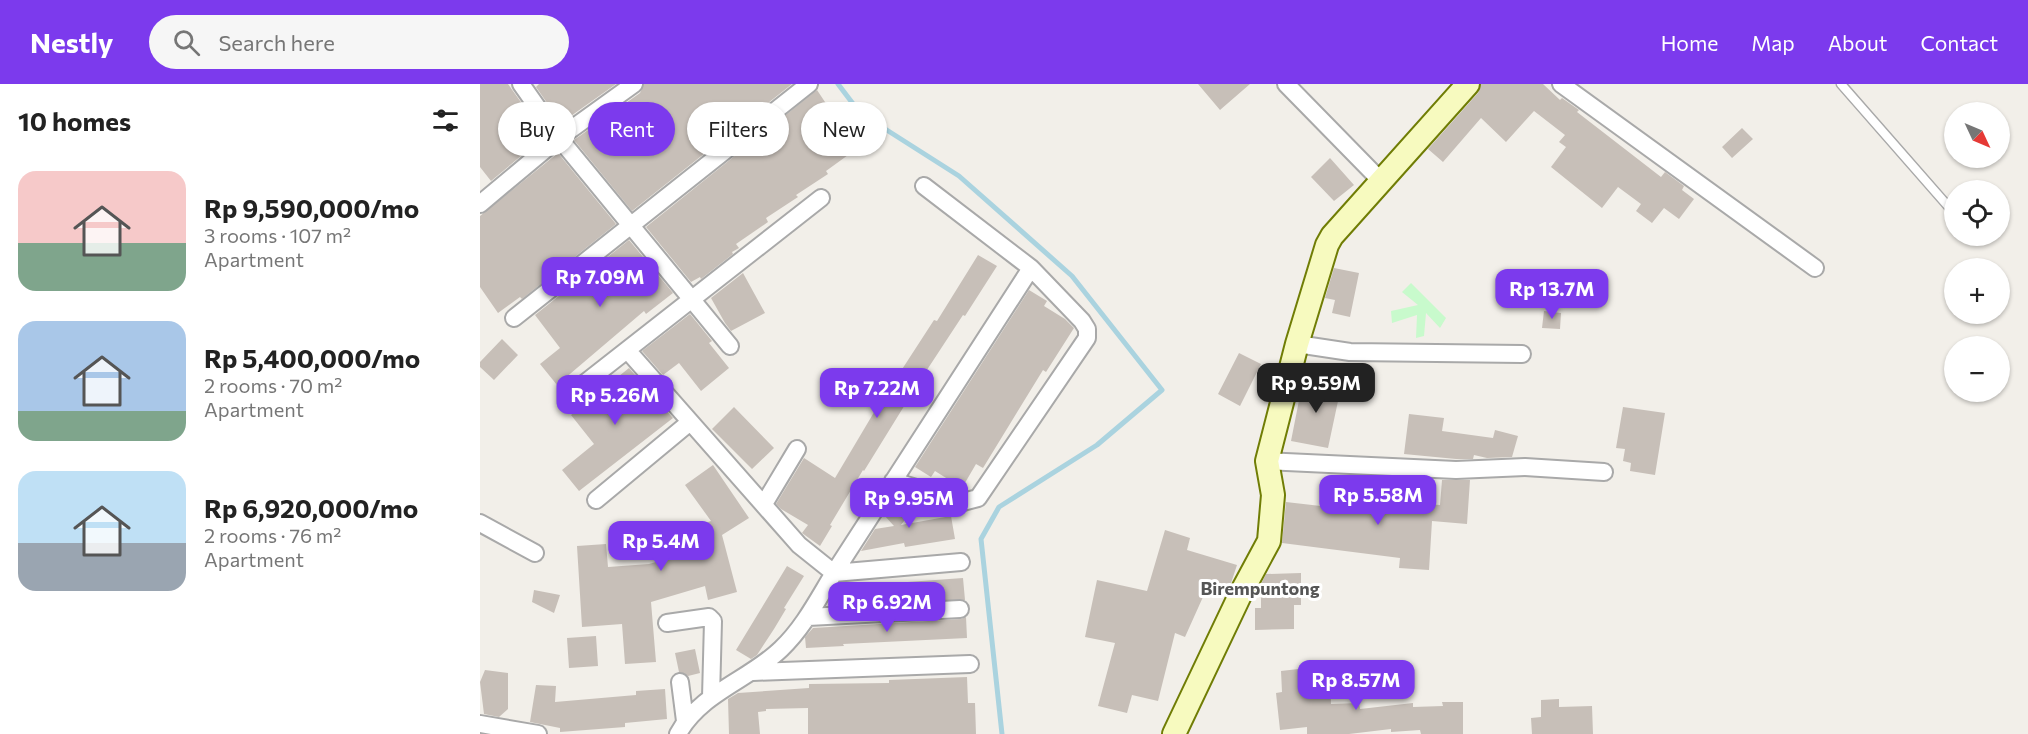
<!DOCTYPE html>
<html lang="en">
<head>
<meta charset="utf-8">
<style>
  body { margin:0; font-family:Commissioner,sans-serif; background:#f6f6f6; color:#222; height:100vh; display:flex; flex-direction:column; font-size:22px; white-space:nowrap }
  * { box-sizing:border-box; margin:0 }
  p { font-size:20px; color:#767676 }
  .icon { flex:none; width:33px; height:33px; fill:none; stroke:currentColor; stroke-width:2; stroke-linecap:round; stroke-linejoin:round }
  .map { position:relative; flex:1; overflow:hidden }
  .details { display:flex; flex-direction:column; background:#fff; width:480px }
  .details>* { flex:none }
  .guide { position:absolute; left:18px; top:18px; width:570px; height:54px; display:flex; gap:12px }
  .needle { width:39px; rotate:134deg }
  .buttons { position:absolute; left:1464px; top:18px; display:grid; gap:12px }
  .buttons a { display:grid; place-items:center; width:66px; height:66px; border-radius:50%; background:#fff; box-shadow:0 2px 4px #0004; font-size:30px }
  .price { position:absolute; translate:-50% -51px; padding:0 14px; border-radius:12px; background:#7c3aed; color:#fff; font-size:20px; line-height:39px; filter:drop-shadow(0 2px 3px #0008) }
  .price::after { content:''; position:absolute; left:50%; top:36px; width:18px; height:14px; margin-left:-9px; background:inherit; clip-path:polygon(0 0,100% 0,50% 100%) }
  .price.active { background:#222; color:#fff }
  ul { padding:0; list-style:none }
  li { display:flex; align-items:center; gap:18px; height:150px; padding:0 18px }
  li span { display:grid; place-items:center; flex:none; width:168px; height:120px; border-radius:18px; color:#555 }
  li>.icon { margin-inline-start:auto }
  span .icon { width:72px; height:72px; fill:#fffc; stroke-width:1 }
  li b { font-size:26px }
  h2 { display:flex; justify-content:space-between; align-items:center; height:72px; padding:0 18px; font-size:26px }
  .tag { padding:0 21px; border-radius:27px; background:#fff; box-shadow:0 2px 4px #0004; font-size:21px; line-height:54px }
  .tag.active { background:#7c3aed; color:#fff }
  header { display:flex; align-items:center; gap:36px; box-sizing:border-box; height:84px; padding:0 30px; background:#7c3aed; color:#fff }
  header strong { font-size:28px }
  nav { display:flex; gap:33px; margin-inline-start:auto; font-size:21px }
  .search { width:420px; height:54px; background:#f6f6f6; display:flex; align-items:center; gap:15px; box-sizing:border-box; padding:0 21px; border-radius:33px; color:#767676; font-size:22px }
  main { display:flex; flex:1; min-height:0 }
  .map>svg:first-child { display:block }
  .park { fill:#c8facc }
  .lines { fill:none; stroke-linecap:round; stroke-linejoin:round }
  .stream { stroke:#aad3df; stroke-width:5 }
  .building { fill:#c7bfb8 }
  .lane-casing { stroke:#a9a9a9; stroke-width:11 }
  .street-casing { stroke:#a9a9a9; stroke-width:20 }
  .secondary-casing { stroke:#707d05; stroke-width:26 }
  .lane { stroke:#fff; stroke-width:8 }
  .street { stroke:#fff; stroke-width:16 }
  .secondary { stroke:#f7fabf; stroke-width:22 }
  .labels { text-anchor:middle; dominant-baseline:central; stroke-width:6; stroke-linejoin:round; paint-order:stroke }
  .quarter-label { font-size:18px; font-weight:bold; fill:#555; stroke:#fff }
</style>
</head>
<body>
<header>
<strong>Nestly</strong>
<div class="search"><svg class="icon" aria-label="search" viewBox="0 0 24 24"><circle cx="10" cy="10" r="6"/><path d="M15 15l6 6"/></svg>Search here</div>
<nav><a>Home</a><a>Map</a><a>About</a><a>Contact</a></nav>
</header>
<main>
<section class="details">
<h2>10 homes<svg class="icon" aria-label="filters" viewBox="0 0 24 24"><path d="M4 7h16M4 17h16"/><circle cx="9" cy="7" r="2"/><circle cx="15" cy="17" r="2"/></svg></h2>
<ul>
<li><span style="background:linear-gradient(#f6c9c9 60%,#7fa58c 0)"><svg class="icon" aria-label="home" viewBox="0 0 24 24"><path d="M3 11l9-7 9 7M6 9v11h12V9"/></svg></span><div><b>Rp 9,590,000/mo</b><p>3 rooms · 107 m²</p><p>Apartment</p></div></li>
<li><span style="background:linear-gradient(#a9c7e8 75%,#7fa58c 0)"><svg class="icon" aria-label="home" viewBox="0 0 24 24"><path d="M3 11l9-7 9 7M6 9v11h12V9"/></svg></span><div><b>Rp 5,400,000/mo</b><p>2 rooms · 70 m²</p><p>Apartment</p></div></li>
<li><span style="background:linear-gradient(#bfe0f5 60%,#9aa5b1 0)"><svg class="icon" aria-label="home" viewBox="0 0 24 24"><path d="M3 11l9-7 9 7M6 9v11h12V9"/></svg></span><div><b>Rp 6,920,000/mo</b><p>2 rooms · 76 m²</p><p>Apartment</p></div></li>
</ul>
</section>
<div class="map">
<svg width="1548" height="650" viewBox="0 0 1548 650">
  <rect width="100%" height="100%" fill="#f2efe9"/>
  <path class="park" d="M931,199L966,234L960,244L946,229L944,252L936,254L937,231L912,239L911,227L938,221L922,208Z"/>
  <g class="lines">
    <path class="stream" d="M358,0L380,29L479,92L592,192L682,306L617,361L519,423L501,455L522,650"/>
  </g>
  <path class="building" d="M0,0H28L65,52L11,97L0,83Z
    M59,0H136L81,39L56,3Z
    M164,0H312L152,127L94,56L160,9Z
    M718,0H770L740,26Z
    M1001,0H1063L1080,16L1082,14L1099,26L1097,28L1181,93L1185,88L1204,102L1202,106L1214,115L1199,135L1184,124L1172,139L1156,127L1161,120L1138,103L1122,124L1071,83L1086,63L1079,58L1085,51L1054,27L1026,58L1001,34L963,78L948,65L998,9Z
    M337,6L355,33L352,35L375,66L346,87L348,90L316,111L318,113L286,134L288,138L256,160L259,164L252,168L253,170L221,195L220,193L211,198L166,143Z
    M1262,44L1273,55L1252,74L1242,63Z
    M78,69L136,140L42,215L40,213L18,229L0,203V132Z
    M850,74L874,101L854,117L831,93Z
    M149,156L193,209L166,230L164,227L77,301L60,280L80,264L55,231Z
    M498,171L517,182L485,232L483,231L439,298L384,387L383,386L350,441L352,442L340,462L322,449L328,441L301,425L296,420L324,374L355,394L393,330L454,236L457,237Z
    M854,184L879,189L870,233L852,229L855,216L845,214Z
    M263,189L285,229L251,247L245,239L231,214Z
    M549,206L567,217L564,222L585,235L594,244L566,288L563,286L503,384L496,380L482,404L455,387L451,393L435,383Z
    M1064,227L1081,229L1080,245L1062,244Z
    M210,230L232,257L229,259L249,284L221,307L199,279L183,291L162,267Z
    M22,255L38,271L14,296L0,283V278Z
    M759,269L781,280L760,322L738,310Z
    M149,284L193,334L99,407L82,386L114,360L91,331Z
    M823,296L861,303L848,364L811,357Z
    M254,323L294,364L272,385L232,345Z
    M1143,323L1185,329L1175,391L1150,387L1151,379L1143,377L1145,365L1136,364Z
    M929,330L964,334L962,347L1013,354L1015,346L1038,352L1032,373L1007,374L994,371L993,375H976L924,370Z
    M233,381L269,434L242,451L257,508L228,516L225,502L171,518L176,578L145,580L142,540L102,543L97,462L126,460L128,483L169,480L214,467L206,446L231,437L205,401Z
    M962,396H990L987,440L952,437L949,486L919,484L920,474L802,459L806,418L910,430L911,417L960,421Z
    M417,411L435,423L421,441L471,432L475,455L425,463L424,459L381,467L395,445L414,442L404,431Z
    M685,446L710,454L707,466L757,481L751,499L746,510L727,504L705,553L695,549L678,617L652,611L647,629L618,622L635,559L605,553L617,496L667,507Z
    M307,482L324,492L304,524L306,525L294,545L277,571L271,575L256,566Z
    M821,489V521H814V545L775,546V524H781V500L786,490Z
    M483,494L485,516L348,521L358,503Z
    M54,506L80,511L74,529L52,518Z
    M486,533L487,554L363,560L364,562L326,564L325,553L333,544L481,535Z
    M116,552L118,582L89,584L87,554Z
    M215,565L220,589L208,592L199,588L195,569Z
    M827,584V592L850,591L851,620L879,619L880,625L933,619V623L963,622L962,618H983V650H941L940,646L911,648V645L869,650H827V643L800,646L796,609L802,608L801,587Z
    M5,586L28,589V625L19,633L4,630L0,598Z
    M487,593L488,619H495L496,650H328V624L286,625V627L278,628L280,650H249L248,615L258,609L329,604V600L409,599V596Z
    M56,601L76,602L75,618L156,611V607L185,605L187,635L145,639V643L80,648V644L50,638Z
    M1079,615V623L1112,622L1113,650H1052L1051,634L1061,633V616Z"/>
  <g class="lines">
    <g class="lane-casing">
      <path id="lane" d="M1361,0L1474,129
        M1494,152L1497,155"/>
    </g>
    <g class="street-casing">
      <path id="street" d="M41,0L79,54L250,262
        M806,0L902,98
        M1081,0L1335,184
        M0,120L79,54L154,0
        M34,234L329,0
        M817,260L870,268L1042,270
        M148,267L319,461L354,489L481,478
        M87,313L341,114
        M787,377L976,386L1045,383L1124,388
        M413,397L483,418L498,414L607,254V245L602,237L551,184L444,102
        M116,416L210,338
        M284,420L317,365
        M0,439L55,469
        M328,533L480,525
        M187,539L229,533L233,537L231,613
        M273,588L490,580
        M200,598L205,637
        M0,640L58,650
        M198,650C220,609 269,596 301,565C324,543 338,515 354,489L551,184"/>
    </g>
    <g class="secondary-casing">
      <path id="secondary" d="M694,650L761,509L789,457L793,411L787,377L817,260L847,161L852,152L988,0"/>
    </g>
    <use href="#lane" class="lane"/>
    <use href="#street" class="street"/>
    <use href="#secondary" class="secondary"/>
  </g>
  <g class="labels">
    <g class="quarter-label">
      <text x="780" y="504">Birempuntong</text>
    </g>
  </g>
</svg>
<div class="buttons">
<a><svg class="needle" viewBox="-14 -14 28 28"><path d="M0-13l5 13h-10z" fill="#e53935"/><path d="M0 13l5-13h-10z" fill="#767676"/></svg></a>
<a><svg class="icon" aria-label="locate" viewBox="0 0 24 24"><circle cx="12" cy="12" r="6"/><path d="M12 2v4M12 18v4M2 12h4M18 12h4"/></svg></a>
<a>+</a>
<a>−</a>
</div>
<b class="price" style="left:120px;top:224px">Rp 7.09M</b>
<b class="price" style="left:1072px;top:236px">Rp 13.7M</b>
<b class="price active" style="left:836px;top:330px">Rp 9.59M</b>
<b class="price" style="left:397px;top:335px">Rp 7.22M</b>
<b class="price" style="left:135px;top:342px">Rp 5.26M</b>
<b class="price" style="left:898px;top:442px">Rp 5.58M</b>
<b class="price" style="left:429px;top:445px">Rp 9.95M</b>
<b class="price" style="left:181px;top:488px">Rp 5.4M</b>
<b class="price" style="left:407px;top:549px">Rp 6.92M</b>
<b class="price" style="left:876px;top:627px">Rp 8.57M</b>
<div class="guide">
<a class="tag">Buy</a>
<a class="tag active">Rent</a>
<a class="tag">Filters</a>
<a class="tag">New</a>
</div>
</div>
</main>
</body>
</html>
